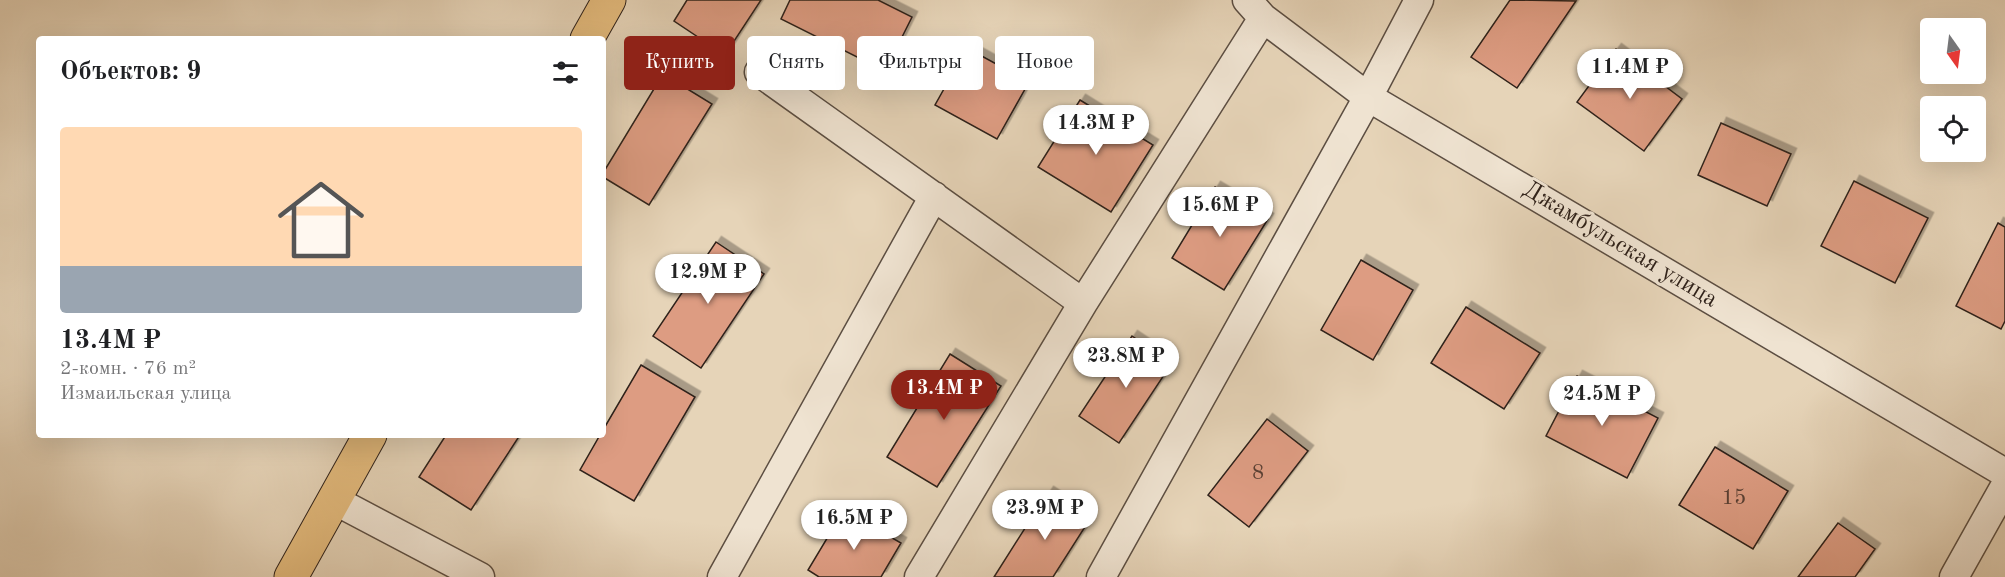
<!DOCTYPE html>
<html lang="ru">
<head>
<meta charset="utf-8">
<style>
  body { margin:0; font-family:"Old Standard TT",serif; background:#f6f6f6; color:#202124; height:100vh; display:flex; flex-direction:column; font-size:22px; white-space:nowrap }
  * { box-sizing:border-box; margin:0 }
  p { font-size:20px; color:#757577 }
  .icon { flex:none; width:33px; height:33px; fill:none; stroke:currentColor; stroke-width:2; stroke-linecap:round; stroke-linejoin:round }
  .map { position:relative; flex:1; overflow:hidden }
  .drawer { position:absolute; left:36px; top:36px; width:570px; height:402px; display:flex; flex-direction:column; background:#fff; border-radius:6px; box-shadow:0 6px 24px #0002 }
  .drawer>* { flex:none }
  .hud { position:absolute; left:624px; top:36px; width:570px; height:54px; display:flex; gap:12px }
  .needle { width:39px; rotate:166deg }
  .controls { position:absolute; left:1920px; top:18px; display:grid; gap:12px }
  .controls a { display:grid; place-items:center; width:66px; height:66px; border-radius:6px; background:#fff; box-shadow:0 6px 24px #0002; font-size:30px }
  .price { position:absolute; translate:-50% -51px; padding:0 14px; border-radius:21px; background:#fff; color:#222; font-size:20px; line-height:39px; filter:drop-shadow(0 2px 3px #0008) }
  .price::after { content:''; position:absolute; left:50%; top:36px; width:18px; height:14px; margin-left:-9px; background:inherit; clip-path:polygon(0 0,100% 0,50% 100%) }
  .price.active { background:#8f2418; color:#fff }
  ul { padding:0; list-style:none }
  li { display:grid; align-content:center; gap:12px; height:318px; padding:0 24px }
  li+li { border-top:2px solid #e0e0e0 }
  li span { display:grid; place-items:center; height:186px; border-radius:6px; color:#555 }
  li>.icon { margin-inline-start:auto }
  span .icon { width:108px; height:108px; fill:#fffc; stroke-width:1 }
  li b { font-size:26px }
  h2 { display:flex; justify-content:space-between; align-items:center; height:72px; padding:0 24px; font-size:26px }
  .chip { padding:0 21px; border-radius:6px; background:#fff; box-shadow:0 6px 24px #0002; font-size:21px; line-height:54px }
  .chip.active { background:#8f2418; color:#fff }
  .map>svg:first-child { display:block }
  .building { fill:#dd9c82; stroke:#2e211a; stroke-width:1.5; filter:url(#shadow) }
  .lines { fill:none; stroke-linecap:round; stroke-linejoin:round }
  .minor-casing { stroke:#5c4e42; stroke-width:31 }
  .primary-casing { stroke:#2e211a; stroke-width:35 }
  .minor { stroke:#efe3d1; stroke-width:28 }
  .primary { stroke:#e3ba7c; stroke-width:33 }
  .labels { text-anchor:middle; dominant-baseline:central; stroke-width:6; stroke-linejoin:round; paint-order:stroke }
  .number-label { font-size:21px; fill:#5a4034 }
  .street-label { font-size:24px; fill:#2e211a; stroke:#efe3d1 }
</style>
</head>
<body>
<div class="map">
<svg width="2005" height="577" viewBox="0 0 2005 577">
  <defs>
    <filter id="shadow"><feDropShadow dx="5.5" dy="-5.5" stdDeviation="0" flood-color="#0004"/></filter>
  </defs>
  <rect width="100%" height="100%" fill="#e6d4b8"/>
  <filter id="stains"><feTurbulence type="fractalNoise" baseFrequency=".00333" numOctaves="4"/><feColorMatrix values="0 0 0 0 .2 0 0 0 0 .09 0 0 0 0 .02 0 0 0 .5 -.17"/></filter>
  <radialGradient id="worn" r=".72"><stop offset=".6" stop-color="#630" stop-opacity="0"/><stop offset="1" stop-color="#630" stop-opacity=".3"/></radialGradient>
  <path class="building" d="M687,0H761L725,55L674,21Z
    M790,0H878L912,17L885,71L781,19Z
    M1510,0L1576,1L1517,88L1471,57Z
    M967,48L1029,82L997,139L935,105Z
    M1616,49L1682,99L1644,151L1577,102Z
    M663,74L712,104L649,205L603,177V173Z
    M1080,100L1153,145L1111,212L1038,167Z
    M1721,123L1791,154L1767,206L1698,175Z
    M1854,181L1928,218L1895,283L1821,246Z
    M1215,187L1268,219L1224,290L1172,258Z
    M1998,223L2005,227V321L2001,329L1956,306Z
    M716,242L764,274L701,368L653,336Z
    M1361,260L1413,290L1373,360L1321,330Z
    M1466,307L1540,353L1504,409L1431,363Z
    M1132,336L1172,363L1119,443L1079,416Z
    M950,354L1001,386L937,487L887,457Z
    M641,365L695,397L634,501L580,470L600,435H603V430Z
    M1577,376L1658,418L1627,478L1546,436Z
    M1267,419L1308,451L1249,527L1208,495Z
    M446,435H520L471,510L419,477Z
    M1715,447L1788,491L1753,549L1679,505Z
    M1048,492L1090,519L1053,577H994Z
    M844,510L901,543L881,577H819L808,570Z
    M1838,523L1875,549L1855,577H1798Z"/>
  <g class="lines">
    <g class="minor-casing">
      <path id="minor" d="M1247,0L1263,18L1368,97L2005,473
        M759,72L1083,303
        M334,500L480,577
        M722,577L934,196
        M919,577L1083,303L1263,18
        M1101,577L1368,97L1419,0
        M1954,577L2005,486"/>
    </g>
    <g class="primary-casing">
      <path id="primary" d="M587,39L609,0
        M291,577L370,435"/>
    </g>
    <use href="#minor" class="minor"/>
    <use href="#primary" class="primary"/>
  </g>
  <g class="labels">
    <g class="number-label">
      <text x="1258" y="473">8</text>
      <text x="1734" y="498">15</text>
    </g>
    <g class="street-label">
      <text transform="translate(1620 245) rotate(31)">Джамбульская улица</text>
    </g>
  </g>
  <rect width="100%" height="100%" filter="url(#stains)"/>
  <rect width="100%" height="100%" fill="url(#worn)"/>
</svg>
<div class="controls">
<a><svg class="needle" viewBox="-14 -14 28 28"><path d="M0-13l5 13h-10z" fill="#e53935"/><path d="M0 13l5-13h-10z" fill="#757577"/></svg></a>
<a><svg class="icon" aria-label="locate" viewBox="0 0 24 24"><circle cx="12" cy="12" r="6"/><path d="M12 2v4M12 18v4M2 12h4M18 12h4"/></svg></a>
</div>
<b class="price" style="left:1630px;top:100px">11.4M ₽</b>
<b class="price" style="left:1096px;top:156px">14.3M ₽</b>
<b class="price" style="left:1220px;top:238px">15.6M ₽</b>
<b class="price" style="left:708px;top:305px">12.9M ₽</b>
<b class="price" style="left:1126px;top:389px">23.8M ₽</b>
<b class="price active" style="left:944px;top:421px">13.4M ₽</b>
<b class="price" style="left:1602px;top:427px">24.5M ₽</b>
<b class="price" style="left:1045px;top:541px">23.9M ₽</b>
<b class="price" style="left:854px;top:551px">16.5M ₽</b>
<div class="hud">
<a class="chip active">Купить</a>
<a class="chip">Снять</a>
<a class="chip">Фильтры</a>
<a class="chip">Новое</a>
</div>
<section class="drawer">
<h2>Объектов: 9<svg class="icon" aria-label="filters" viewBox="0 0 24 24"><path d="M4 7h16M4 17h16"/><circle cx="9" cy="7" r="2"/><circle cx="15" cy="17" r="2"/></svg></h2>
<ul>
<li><span style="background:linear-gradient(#ffd9b3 75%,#9aa5b1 0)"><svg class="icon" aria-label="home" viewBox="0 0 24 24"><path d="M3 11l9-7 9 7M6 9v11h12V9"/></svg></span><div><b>13.4M ₽</b><p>2-комн. · 76 m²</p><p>Измаильская улица</p></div></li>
</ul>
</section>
</div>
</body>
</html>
